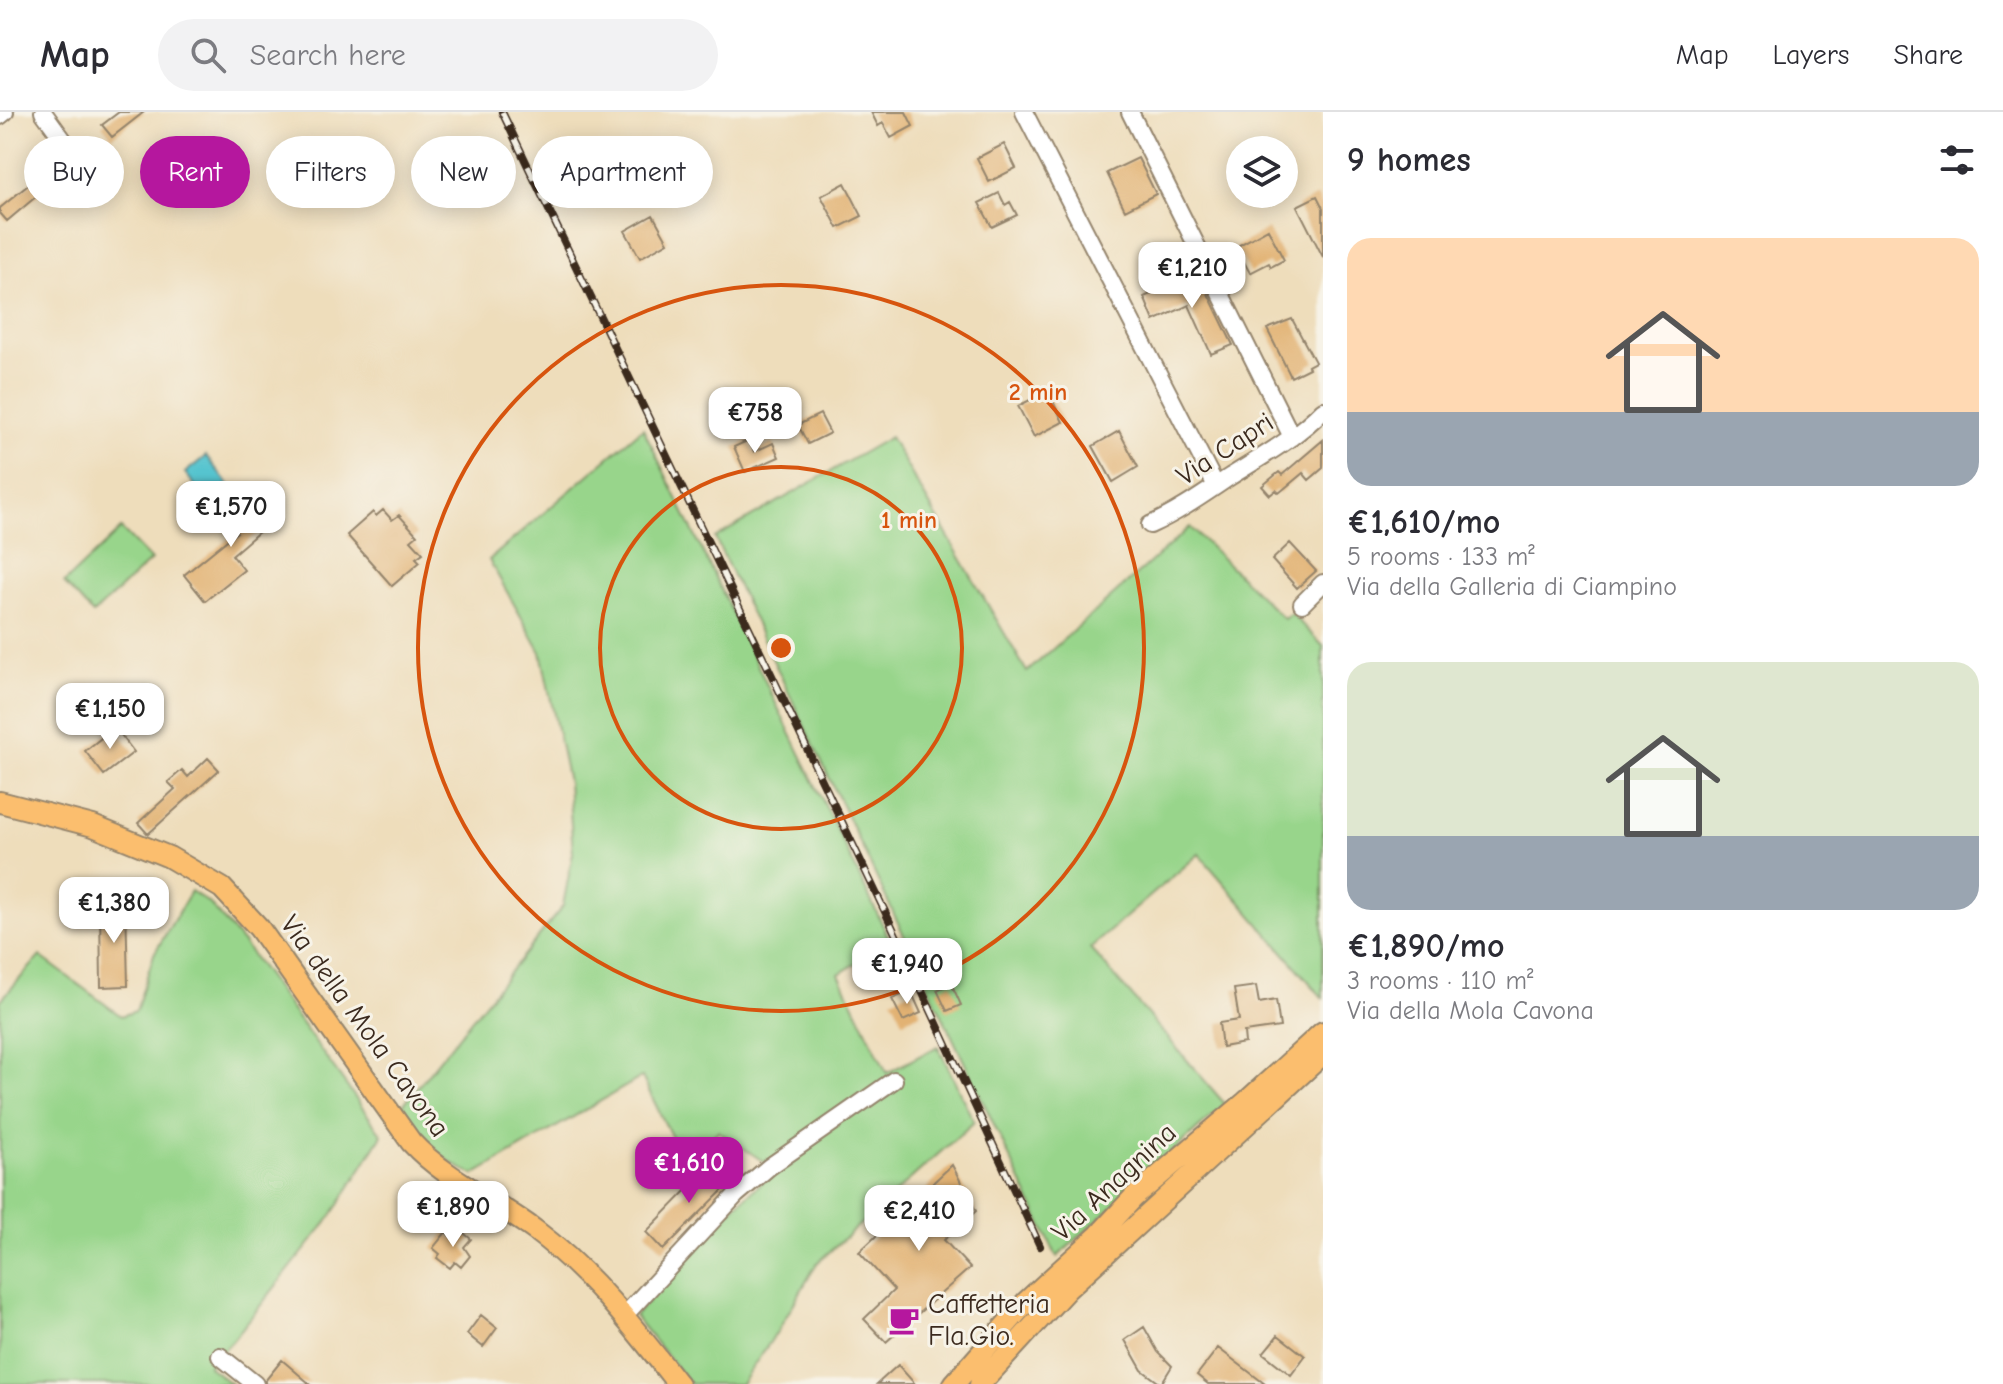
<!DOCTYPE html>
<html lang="en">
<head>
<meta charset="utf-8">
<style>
  body { margin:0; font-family:"Comic Neue",sans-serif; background:#f2f2f3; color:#2b2b33; height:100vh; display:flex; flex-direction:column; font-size:30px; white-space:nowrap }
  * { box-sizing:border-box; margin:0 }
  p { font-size:26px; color:#7c7c81 }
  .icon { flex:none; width:44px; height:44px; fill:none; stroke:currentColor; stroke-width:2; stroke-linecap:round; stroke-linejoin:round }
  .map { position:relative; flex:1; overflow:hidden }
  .details { display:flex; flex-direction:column; background:#fff; width:680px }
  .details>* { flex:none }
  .top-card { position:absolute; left:24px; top:24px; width:760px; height:72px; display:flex; gap:16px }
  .buttons { position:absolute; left:1226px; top:24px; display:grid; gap:16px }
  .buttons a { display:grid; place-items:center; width:72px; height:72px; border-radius:50%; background:#fff; box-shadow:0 4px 20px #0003; font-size:40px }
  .price { position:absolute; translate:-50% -68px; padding:0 18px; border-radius:16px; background:#fff; color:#222; font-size:26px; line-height:52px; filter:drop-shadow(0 2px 4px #0008) }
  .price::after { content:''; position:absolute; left:50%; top:48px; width:24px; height:18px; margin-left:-12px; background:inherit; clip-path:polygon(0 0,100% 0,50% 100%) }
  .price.selected { background:#b5179e; color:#fff }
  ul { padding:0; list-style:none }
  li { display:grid; align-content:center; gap:16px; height:424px; padding:0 24px }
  li span { display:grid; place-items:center; height:248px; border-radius:24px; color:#555 }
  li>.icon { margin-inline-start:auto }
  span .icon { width:144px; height:144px; fill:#fffc; stroke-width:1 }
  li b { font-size:34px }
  h2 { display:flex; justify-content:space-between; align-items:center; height:96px; padding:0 24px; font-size:34px }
  .tag { padding:0 28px; border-radius:36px; background:#fff; box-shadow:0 4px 20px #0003; font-size:28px; line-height:72px }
  .tag.selected { background:#b5179e; color:#fff }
  header { display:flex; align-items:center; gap:48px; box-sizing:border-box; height:112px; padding:0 40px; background:#fff; border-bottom:2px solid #e1e1e2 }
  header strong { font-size:38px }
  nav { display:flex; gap:44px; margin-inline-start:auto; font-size:28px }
  .search { width:560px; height:72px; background:#f2f2f3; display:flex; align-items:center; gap:20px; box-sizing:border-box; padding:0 28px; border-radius:44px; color:#7c7c81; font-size:30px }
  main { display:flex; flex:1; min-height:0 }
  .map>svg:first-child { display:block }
  .green { fill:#98d58b; stroke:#6a8054; stroke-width:2 }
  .water { fill:#57c4cf; stroke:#497776; stroke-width:2 }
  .building { fill:#e2b273 }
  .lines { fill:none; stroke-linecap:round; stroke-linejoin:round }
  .minor-casing { stroke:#94846c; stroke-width:20 }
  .major-casing { stroke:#94846c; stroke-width:24 }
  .minor { stroke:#fff; stroke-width:16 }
  .major { stroke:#fbbe6e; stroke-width:20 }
  .rail-casing { stroke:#3b2a1e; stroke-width:8 }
  .rail { stroke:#f7f3e8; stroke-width:5; stroke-dasharray:15; stroke-linecap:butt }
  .ring { fill:none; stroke:#d7540e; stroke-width:4 }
  .labels { text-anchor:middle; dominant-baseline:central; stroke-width:6; stroke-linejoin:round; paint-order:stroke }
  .street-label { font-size:28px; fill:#3b2a1e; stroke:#f7f3e8 }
  .poi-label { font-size:28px; fill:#3b2a1e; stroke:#f7f3e8; text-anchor:start }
  .centre { fill:#d7540e; stroke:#f7f3e8; stroke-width:4 }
  .ring-label { font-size:24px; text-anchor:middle; font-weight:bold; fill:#d7540e; stroke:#f7f3e8; stroke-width:6; stroke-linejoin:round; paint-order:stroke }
</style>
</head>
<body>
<header>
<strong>Map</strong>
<div class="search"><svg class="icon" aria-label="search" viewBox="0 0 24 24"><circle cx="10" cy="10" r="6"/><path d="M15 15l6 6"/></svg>Search here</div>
<nav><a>Map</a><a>Layers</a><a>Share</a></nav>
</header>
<main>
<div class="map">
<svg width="1323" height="1272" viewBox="0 0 1323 1272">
  <rect width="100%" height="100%" fill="#f7f3e8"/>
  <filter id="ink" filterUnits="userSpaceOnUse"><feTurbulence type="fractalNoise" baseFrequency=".0125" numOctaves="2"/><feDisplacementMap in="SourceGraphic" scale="16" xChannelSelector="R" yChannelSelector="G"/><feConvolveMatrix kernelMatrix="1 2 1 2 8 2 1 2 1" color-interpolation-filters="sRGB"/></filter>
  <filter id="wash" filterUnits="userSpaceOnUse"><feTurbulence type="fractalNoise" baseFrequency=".006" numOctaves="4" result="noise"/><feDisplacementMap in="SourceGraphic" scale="32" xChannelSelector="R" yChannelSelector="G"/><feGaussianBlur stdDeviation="1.8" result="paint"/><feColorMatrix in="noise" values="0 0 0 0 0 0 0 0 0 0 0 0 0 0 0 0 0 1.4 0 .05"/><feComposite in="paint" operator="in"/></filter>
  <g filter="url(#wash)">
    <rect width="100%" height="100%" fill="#edb"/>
    <path class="green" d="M643,316L891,830L839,862L887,961L938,934L974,1010L817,1151L779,1217L741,1272H690L634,1204L735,1094L776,1058L718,1019L685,1052L642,965L474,1063C435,1044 425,1032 399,998L563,794L573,741L568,670L541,540L489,448Z
      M890,325L1027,560L1190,415L1284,507L1291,501L1323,534V886L1199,742L1090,836L1225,992L1057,1145L715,426Z
      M121,417L151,448L93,502L64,471Z
      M191,779L210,792L247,836L382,1023L331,1105L232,1229L208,1254L231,1272H0V889L40,844L121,904L136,899L154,842Z"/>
    <path class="water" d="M206,344L237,383L216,400L185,361Z"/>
    <g id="blocks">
      <path class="building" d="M119,0H144L112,25L102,13Z
        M871,0H906L913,14L891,26L883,11L878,14Z
        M1004,32L1016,56L989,70L977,46Z
        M1138,46L1156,82L1125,98L1107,61Z
        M48,57L57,67L7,109L0,101V96Z
        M845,71L862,104L838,116L821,84Z
        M999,81L1005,93L1010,90L1017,103L992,115L979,91Z
        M1317,84L1323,96V145L1297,94Z
        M653,103L668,130L640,146L625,119Z
        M1268,117L1284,148L1271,155L1269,151L1250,161L1236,135Z
        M1198,161L1233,233L1211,242L1189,193L1154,209L1144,185Z
        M1292,207L1315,250L1308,254L1309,256L1291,265L1267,217Z
        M1048,279L1063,310L1034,325L1018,294Z
        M820,302L830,321L808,332L798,313Z
        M1119,319L1138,355L1113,370L1093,334Z
        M749,328L754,340L773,331L779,345L745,360L734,335Z
        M1323,328V356L1309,368L1303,361L1279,381L1276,378L1270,383L1262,374L1279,360L1282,363Z
        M264,381L281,401L232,443L244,458L205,489L184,463L237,420L229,410Z
        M383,398L392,408L399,403L417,423L411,428L423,441L416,446L420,450L392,474L347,423L373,400L376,404Z
        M1290,431L1316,459L1297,476L1272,448Z
        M115,615L134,640L104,663L85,639Z
        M208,646L219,658L148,722L138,711L175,677L168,670L182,658L188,665Z
        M100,791H126L128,874L101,875Z
        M951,871L961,893L947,899L937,878Z
        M1256,874L1259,891L1276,888L1280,915L1244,920L1245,931L1222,935L1219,911L1239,908L1234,877Z
        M911,879L921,901L903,909L892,887Z
        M710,1048L732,1069L663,1138L646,1120L697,1068L694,1065Z
        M952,1053L976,1099L944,1128L970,1156L886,1230L864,1207L894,1178L859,1140Z
        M460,1118L471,1127L464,1135L470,1144L461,1155L455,1150L450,1156L437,1146L440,1142L433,1136L446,1120L453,1127Z
        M481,1203L497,1216L483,1235L467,1222Z
        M1144,1215L1158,1240L1172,1254L1161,1272L1142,1258L1125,1228Z
        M1278,1223L1305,1244L1291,1263L1263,1241Z
        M1218,1236L1265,1272H1208L1197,1263Z
        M282,1248L310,1272H266L265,1269Z
        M898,1253L915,1272H877Z"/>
    </g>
  </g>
  <g filter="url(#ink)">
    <use href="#blocks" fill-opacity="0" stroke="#94846c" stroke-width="2"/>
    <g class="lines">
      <g class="minor-casing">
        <path id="minor" d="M43,0L77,47
          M1024,0L1216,374
          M1130,0L1292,325
          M0,4L5,0
          M1150,413C1179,400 1204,382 1231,364C1263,344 1297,325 1323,298
          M1302,492L1323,471
          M624,1204L736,1083L769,1055L894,968
          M220,1244L255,1272"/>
      </g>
      <g class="major-casing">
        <path id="major" d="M0,690L93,714L169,745L222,776L259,816L411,1030C446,1068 495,1088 536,1119C592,1161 635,1217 678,1272
          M954,1272L1027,1189L1099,1123L1134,1085L1246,990L1323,920
          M980,1272L1067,1177L1323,942"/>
      </g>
      <use href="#minor" class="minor"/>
      <use href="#major" class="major"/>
      <g class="rail-casing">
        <path id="rail" d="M502,0L889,808L1040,1134"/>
      </g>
      <use href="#rail" class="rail"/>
    </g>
  </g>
  <g class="ring">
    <circle cx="781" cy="536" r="181"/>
    <circle cx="781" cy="536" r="363"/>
  </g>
  <defs>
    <g id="cafe-bare" transform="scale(2.4)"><path d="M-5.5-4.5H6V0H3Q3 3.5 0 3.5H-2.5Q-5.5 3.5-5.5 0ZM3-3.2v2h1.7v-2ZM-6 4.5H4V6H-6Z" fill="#b5179e" stroke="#f7f3e8" stroke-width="2.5" paint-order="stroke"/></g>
  </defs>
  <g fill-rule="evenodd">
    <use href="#cafe-bare" x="904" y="1208"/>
  </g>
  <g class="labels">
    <g class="street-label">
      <text transform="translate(1225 337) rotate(-33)">Via Capri</text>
      <text transform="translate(365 914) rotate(54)">Via della Mola Cavona</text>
      <text transform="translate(1114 1070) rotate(-43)">Via Anagnina</text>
    </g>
    <g class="poi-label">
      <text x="928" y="1192">Caffetteria<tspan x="928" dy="32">Fla.Gio.</tspan></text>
    </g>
  </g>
  <circle cx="781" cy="536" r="12" class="centre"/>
  <g class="ring-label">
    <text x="1038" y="288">2 min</text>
    <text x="909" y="416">1 min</text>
  </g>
</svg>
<div class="buttons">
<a><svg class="icon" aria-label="layers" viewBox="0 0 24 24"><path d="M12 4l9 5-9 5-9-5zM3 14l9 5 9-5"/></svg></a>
</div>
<b class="price" style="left:1192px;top:198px">€1,210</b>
<b class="price" style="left:755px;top:343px">€758</b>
<b class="price" style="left:231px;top:437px">€1,570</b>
<b class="price" style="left:110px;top:639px">€1,150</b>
<b class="price" style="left:114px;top:833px">€1,380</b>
<b class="price" style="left:907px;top:894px">€1,940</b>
<b class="price selected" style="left:689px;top:1093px">€1,610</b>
<b class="price" style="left:453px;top:1137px">€1,890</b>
<b class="price" style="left:919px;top:1141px">€2,410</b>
<div class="top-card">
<a class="tag">Buy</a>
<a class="tag selected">Rent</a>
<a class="tag">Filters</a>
<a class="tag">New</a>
<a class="tag">Apartment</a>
</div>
</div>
<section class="details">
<h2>9 homes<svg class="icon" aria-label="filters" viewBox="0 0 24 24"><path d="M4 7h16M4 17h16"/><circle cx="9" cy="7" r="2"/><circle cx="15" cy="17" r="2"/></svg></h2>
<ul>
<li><span style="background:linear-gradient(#ffd9b3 70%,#9aa5b1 0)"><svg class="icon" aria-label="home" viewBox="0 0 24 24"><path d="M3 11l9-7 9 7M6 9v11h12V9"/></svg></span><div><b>€1,610/mo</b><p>5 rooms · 133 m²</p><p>Via della Galleria di Ciampino</p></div></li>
<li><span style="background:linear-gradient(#dfe7d0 70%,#9aa5b1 0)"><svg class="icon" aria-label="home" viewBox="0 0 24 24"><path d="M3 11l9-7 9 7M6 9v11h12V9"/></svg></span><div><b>€1,890/mo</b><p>3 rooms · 110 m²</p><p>Via della Mola Cavona</p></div></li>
</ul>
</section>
</main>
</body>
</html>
